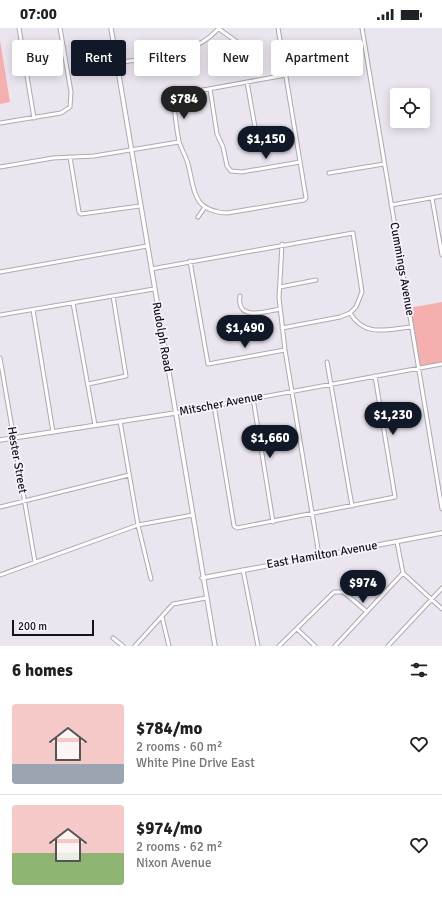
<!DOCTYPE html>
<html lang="en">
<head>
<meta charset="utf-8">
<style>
  body { margin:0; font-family:Signika,sans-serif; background:#f2f2f2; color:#202124; height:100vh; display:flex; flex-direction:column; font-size:15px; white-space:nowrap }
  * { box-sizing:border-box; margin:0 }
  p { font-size:13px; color:#757577 }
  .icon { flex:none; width:22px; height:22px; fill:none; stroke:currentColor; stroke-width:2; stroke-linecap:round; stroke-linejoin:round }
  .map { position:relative; height:618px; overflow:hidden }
  .panel { display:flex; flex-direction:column; background:#fff; flex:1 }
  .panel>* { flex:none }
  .hud { position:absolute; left:12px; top:12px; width:418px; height:36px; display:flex; gap:8px }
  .fabs { position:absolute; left:390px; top:60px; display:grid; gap:8px }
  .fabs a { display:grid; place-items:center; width:40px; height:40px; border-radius:4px; background:#fff; box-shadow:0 2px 10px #0003; font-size:20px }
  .scale { position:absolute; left:12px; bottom:10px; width:82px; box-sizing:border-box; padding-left:4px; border:2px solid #151317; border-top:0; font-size:11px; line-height:14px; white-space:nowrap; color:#151317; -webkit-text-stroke:3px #f8f2fc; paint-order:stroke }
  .price { position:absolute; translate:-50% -34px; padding:0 9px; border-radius:14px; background:#111827; color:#fff; font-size:13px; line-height:26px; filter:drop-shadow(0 1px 2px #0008) }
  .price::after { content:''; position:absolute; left:50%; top:24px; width:12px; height:9px; margin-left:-6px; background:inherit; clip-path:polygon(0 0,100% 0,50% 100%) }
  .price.current { background:#222; color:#fff }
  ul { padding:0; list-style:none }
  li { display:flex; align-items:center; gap:12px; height:100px; padding:0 12px }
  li+li { border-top:1px solid #e0e0e0 }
  li span { display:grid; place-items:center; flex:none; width:112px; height:80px; border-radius:4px; color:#555 }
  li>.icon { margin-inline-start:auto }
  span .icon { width:48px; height:48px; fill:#fffc; stroke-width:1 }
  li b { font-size:17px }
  h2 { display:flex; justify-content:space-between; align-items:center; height:48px; padding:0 12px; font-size:17px }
  .chip { padding:0 14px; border-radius:4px; background:#fff; box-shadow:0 2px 10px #0003; font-size:14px; line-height:36px }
  .chip.current { background:#111827; color:#fff }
  .status { display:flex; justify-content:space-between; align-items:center; height:28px; padding:0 20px; background:#fff; direction:ltr }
  .status svg { height:11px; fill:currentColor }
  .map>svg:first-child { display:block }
  .green { fill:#f4afae }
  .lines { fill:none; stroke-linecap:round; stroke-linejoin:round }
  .minor-casing { stroke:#aea9b2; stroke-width:5 }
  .tertiary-casing { stroke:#aea9b2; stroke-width:5.5 }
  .minor { stroke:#fff; stroke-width:3 }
  .tertiary { stroke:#fff; stroke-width:3.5 }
  .labels { text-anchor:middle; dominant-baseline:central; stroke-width:3.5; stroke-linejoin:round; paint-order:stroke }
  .street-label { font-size:12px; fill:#151317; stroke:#f8f2fc }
</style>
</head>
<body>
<div class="status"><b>07:00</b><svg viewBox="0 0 49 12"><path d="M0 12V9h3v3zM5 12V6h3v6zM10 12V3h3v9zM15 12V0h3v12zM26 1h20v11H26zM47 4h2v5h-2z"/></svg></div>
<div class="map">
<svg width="442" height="618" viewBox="0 0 442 618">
  <rect width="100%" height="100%" fill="#ebe5ef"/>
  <path class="green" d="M0,12L10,74L0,76Z
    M442,274V336L418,340L409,280Z"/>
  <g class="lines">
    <g class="minor-casing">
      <path id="minor" d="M19,0L34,90
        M278,0L306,170L304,172L227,185C192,183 195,163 188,136C186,128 181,121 179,113C176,99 175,84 173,70L175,67L286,47
        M362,0L442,481
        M219,1L240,16
        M116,35C152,29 194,29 219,0
        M247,54L255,99
        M210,61L217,106L223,119L227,138L231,143L242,144L300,134
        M0,95L61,85L70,79L71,64L60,0
        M70,129L79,184L81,186L140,178
        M0,139L53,130L94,128L179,114
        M329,145L384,136
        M432,170L442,227
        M391,177L442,168
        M198,189L205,179
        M282,216L279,270L285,322L319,527
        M190,233L208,336L285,322
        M151,241L353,205L362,264L356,279L350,285L340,289L282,300
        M0,244L147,218
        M280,259L316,252
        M240,268C236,293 265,284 280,281
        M73,275L95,397
        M33,282L53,404
        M350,285C365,310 387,301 412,299
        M0,287L154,261
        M0,330L35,534
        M327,334L352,478
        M88,356L126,348L113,268
        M253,370L273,494
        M214,377L234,498L237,500L395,469L375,348
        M175,385L442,336
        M120,393L138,497L151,551
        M0,479L129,447
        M397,514L403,545L442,581
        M243,542L258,618
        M0,547L138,497L193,487
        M162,589L169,618
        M297,601L315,618
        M113,610L123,618
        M135,618L173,576L206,570
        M279,618L334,564H342L346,566L367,584
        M335,618L403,545
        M388,618L442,560"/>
    </g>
    <g class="tertiary-casing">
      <path id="tertiary" d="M111,0L215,618
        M0,412L175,385
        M202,550L442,505"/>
    </g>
    <use href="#minor" class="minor"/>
    <use href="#tertiary" class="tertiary"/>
  </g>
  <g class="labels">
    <g class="street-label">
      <text transform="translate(402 241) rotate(80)">Cummings Avenue</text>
      <text transform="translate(162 309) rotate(80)">Rudolph Road</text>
      <text transform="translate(221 376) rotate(-11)">Mitscher Avenue</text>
      <text transform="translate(17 432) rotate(80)">Hester Street</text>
      <text transform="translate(322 527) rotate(-10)">East Hamilton Avenue</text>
    </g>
  </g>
</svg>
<div class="fabs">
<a><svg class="icon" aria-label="locate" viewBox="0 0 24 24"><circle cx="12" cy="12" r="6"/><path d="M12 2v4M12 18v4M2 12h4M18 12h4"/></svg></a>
</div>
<div class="scale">200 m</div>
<b class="price current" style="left:184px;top:92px">$784</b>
<b class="price" style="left:266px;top:132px">$1,150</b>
<b class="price" style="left:245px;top:321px">$1,490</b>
<b class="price" style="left:393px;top:408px">$1,230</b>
<b class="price" style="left:270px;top:431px">$1,660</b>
<b class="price" style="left:363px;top:576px">$974</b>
<div class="hud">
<a class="chip">Buy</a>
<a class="chip current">Rent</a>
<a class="chip">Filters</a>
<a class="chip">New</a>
<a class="chip">Apartment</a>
</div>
</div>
<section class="panel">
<h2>6 homes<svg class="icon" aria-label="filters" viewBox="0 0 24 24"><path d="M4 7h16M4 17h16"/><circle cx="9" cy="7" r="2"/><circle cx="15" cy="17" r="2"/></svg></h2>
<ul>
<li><span style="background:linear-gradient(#f6c9c9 75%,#9aa5b1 0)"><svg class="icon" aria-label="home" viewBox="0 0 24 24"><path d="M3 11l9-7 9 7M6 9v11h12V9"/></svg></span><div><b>$784/mo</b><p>2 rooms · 60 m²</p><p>White Pine Drive East</p></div><svg class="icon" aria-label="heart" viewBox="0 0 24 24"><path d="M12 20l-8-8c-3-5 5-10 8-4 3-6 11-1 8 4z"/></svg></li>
<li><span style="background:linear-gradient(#f6c9c9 60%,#8fb573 0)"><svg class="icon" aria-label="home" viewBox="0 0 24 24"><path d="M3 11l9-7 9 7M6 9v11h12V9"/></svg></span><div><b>$974/mo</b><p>2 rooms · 62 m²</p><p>Nixon Avenue</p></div><svg class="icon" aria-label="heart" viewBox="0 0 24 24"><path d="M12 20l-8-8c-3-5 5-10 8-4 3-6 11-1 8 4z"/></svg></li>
</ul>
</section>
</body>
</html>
